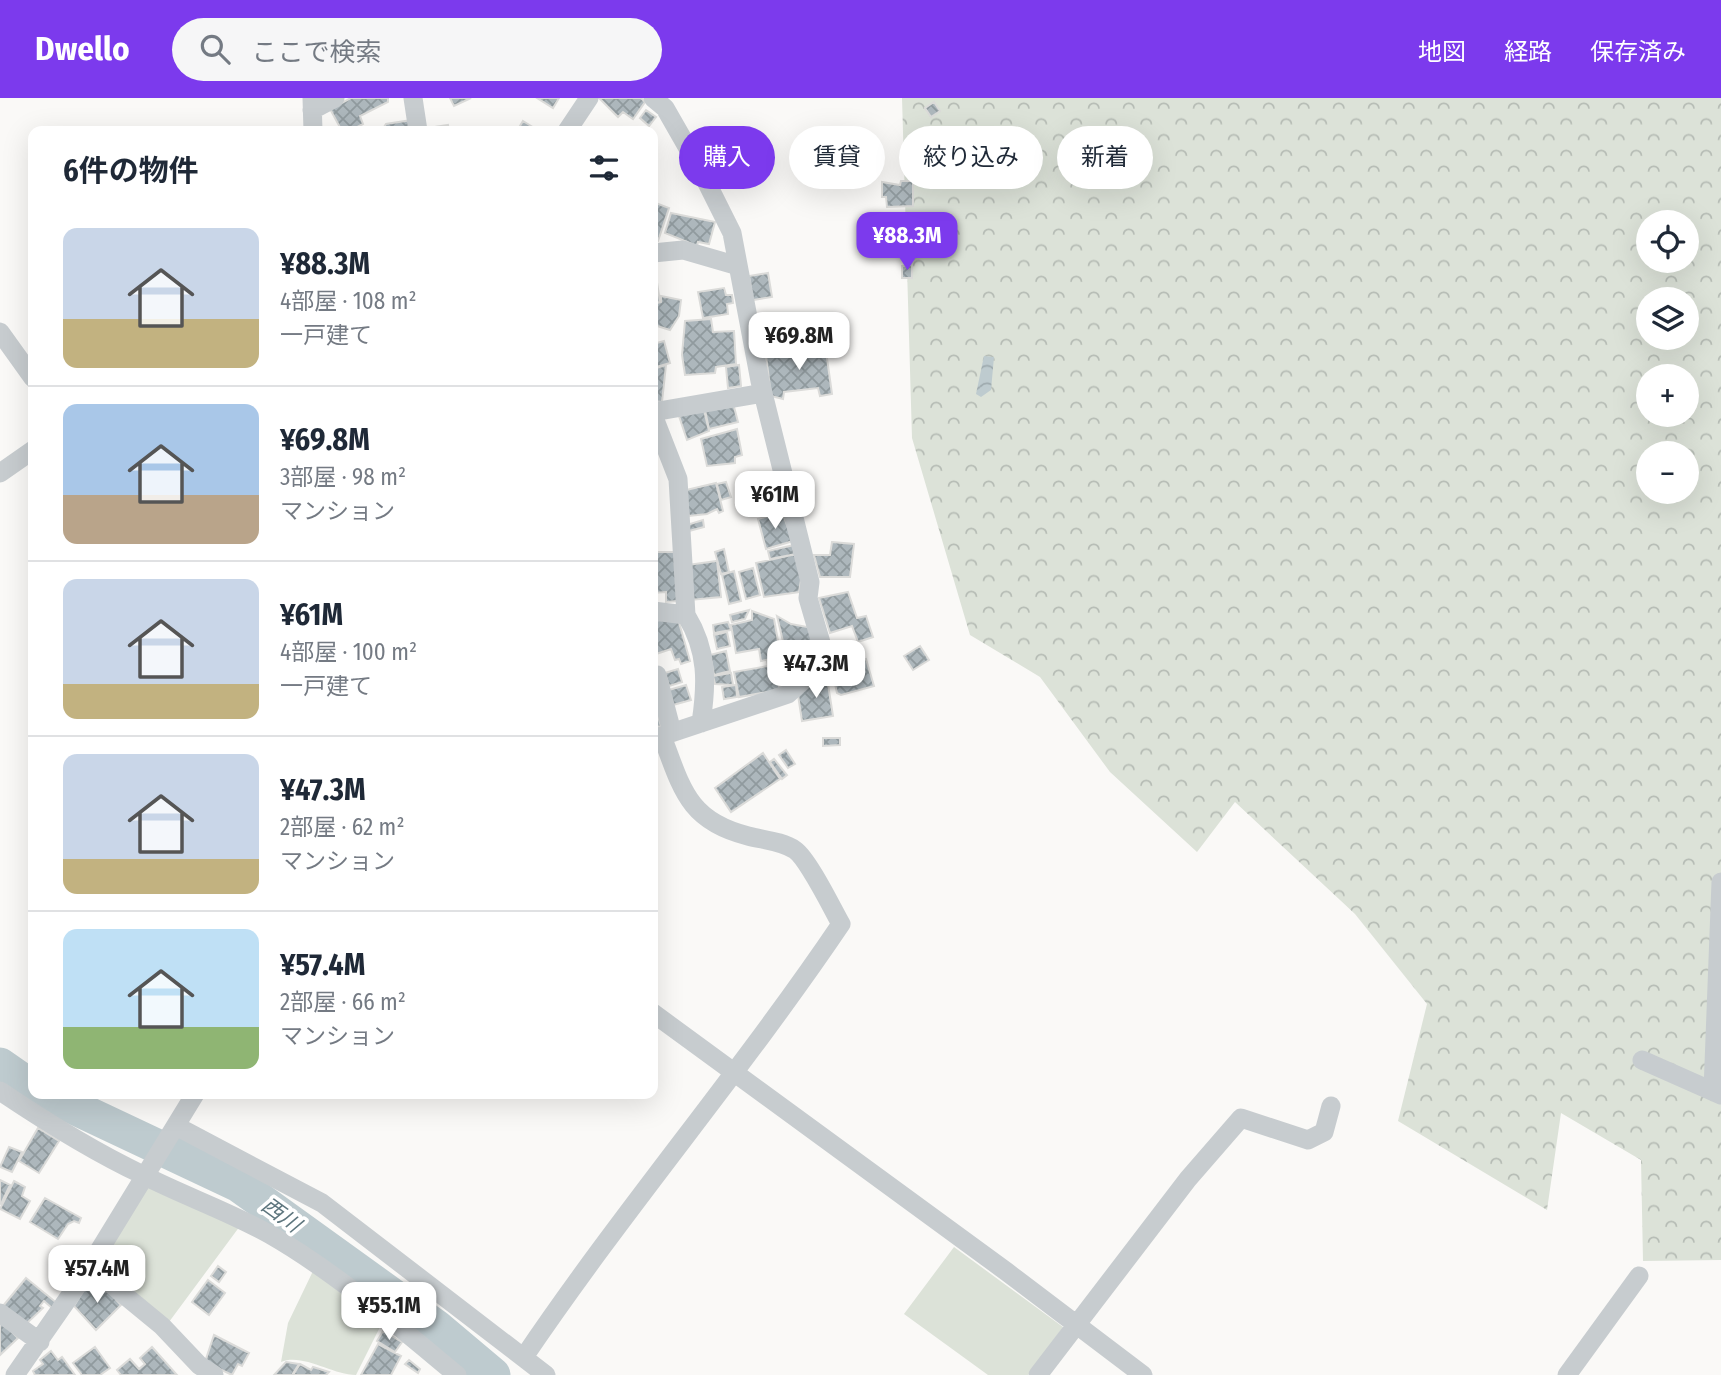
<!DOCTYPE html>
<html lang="ja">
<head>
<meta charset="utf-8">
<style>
  body { margin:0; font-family:"Fira Sans Condensed","Noto Sans JP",sans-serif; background:#f6f6f7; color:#1f2937; height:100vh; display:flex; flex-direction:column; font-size:26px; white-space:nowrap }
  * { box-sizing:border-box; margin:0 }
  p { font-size:23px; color:#747a83 }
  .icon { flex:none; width:38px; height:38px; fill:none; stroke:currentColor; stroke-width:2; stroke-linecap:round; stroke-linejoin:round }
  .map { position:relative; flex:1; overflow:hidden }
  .drawer { position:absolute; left:28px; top:28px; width:630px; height:973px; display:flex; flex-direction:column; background:#fff; border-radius:14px; box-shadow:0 7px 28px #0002 }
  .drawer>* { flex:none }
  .hud { position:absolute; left:679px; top:28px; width:665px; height:63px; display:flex; gap:14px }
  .controls { position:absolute; left:1636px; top:112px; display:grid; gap:14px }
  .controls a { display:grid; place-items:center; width:63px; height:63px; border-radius:50%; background:#fff; box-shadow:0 7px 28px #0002; font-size:35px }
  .price { position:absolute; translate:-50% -60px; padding:0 16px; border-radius:14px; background:#fff; color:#222; font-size:23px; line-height:46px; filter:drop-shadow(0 2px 4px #0008) }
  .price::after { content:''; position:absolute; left:50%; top:42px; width:21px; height:16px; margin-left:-10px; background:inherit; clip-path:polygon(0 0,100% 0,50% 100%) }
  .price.on { background:#7c3aed; color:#fff }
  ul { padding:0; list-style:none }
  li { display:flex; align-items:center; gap:21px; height:175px; padding:0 35px }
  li+li { border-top:2px solid #e0e1e3 }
  li span { display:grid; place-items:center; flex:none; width:196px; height:140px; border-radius:14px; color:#555 }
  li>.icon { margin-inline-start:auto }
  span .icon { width:84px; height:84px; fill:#fffc; stroke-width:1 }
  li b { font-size:30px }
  h2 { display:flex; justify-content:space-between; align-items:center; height:84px; padding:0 35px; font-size:30px }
  .chip { padding:0 24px; border-radius:32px; background:#fff; box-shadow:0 7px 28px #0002; font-size:24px; line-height:63px }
  .chip.on { background:#7c3aed; color:#fff }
  header { display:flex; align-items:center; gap:42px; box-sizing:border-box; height:98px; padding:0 35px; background:#7c3aed; color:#fff }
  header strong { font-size:33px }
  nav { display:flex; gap:38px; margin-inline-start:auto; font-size:24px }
  .search { width:490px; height:63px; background:#f6f6f7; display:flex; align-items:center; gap:18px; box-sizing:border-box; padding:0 24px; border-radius:38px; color:#747a83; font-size:26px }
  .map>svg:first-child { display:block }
  .green { fill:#dce2d8 }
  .forest { fill:url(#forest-crowns); fill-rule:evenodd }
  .water { fill:url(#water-waves) }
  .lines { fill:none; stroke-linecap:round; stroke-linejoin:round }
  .river { stroke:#becbcf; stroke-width:35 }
  .building { fill:url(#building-cross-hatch); stroke:#dbdbd9; stroke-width:2 }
  .minor { stroke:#c7cccf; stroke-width:19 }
  .labels { text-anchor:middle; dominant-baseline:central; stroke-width:7; stroke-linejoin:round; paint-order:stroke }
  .water-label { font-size:21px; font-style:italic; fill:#5e767e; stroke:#fff }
</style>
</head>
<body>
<header>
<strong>Dwello</strong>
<div class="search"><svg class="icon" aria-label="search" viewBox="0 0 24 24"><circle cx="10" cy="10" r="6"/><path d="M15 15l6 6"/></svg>ここで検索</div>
<nav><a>地図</a><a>経路</a><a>保存済み</a></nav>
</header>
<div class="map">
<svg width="1721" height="1277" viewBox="0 0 1721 1277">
  <defs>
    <pattern id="forest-crowns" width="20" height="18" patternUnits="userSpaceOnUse" patternTransform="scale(1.75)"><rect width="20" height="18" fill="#dce2d8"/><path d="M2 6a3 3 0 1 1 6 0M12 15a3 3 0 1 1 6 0" fill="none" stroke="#b6bcb5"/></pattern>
    <pattern id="water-waves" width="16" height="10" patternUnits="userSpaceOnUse" patternTransform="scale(1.75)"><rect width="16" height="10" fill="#becbcf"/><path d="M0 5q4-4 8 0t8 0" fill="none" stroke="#9eaaae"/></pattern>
    <pattern id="building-cross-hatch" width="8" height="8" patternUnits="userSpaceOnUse" patternTransform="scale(1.75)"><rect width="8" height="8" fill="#adb7bc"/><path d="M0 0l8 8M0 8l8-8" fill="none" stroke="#909a9e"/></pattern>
  </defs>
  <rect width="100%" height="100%" fill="#faf9f7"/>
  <path class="green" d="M160,1089L240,1128L169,1224L107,1169L106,1159L146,1090Z
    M954,1149L1063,1229L1028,1277H988L904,1216Z
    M313,1173L381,1227L356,1277C332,1277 303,1255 281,1264L288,1225Z"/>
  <path class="forest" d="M902,0H1721V1162L1643,1163L1641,1062L1561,1015L1547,1112L1398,1023L1427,906L1355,816L1235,704L1197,754L1110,674L1040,579L970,537L912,340ZM1648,124H1687V163H1648ZM1648,201H1687V240H1648ZM1648,278H1687V317H1648ZM1648,355H1687V394H1648Z"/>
  <path class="water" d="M984,258L994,259L991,292L981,299L976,296Z"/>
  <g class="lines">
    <path class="river" d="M0,967L33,990
      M46,996L239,1087L436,1229L493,1277"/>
  </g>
  <path class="building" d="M351,0H388V4L360,18L363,26L350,33H342L330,11Z
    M450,0H471L454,8Z
    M537,0H559L553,10Z
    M599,0H641L645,4L633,21L623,14L618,19Z
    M934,4L940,13L931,19L925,10Z
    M646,12L656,19L649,28L640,20Z
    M412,22L414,33H365L384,29L386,26Z
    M523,23L539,33H517Z
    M448,27L449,33H429L428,30Z
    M901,83H913V108L887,109L886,99H882V84L900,87Z
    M653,104L669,110L658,143L653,141Z
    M671,115L715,124L709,146L698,144L697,148L665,135Z
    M912,167V180H902V168Z
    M768,175L772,199L753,202L749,178Z
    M653,178H656L660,204L653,205Z
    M724,190L726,197H732L733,205L727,206L728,216L703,220L698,194Z
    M661,198L681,202L679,218L670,232L654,227L653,206L661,204Z
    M711,221L713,234L734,233L736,266L716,269L715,275L685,277L682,257L685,223Z
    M664,243L670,265L653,270V246Z
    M813,251L814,255L826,253L832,296L820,298L818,290L784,294L783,301L771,298L766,257Z
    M666,267L662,304L653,303V271Z
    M739,267L741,288L728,290L726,269Z
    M733,305L738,324L709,331L705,312Z
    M704,312L709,333L687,342L679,318Z
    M737,331L742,357L735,359V365L707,368L701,341Z
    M726,384L731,399L721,402L717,386Z
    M716,385L723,413L719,415L717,411L707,416L689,418L682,393Z
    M782,414L793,443L766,451L758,421Z
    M703,422L704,429L689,433L687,427Z
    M832,444L854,446L850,479H820L814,457H830Z
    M794,447L796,456L770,461L768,453Z
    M724,451L729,474L721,476L715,454Z
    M653,454H676L678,503L666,504V494L653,495Z
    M796,456L802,476L799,494L764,499L756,465Z
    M717,463L721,499L690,502L687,467Z
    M753,470L760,497L746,501L739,474Z
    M734,473L741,503L729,506L722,477Z
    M848,494L857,520L866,518L873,539L858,544L852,528L830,535L819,500Z
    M749,512L745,521L732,524L730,517Z
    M752,513L774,521L781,559L761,563L759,551L736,555L731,527L752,522Z
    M777,518L791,526L813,530L816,551L812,552L809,546L799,549L801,563L788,565Z
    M668,519L678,521L690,563L681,566L679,561L675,562L671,551L653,557V524Z
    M728,524L731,532L714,535L713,527Z
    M727,534L730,548L717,551L714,537Z
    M920,548L929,562L913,572L904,558Z
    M726,553L730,573L714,577L710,557Z
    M783,560L787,586L779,589V592L739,599L734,574L768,568L767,562Z
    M866,561L874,588L841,597L837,595L832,572L844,570L842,566Z
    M678,571L682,584L669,588L665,575Z
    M731,575L733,587L715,586L713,578Z
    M827,580L833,618L802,623L798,597L810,582Z
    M686,587L691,602L673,607L669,592Z
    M736,587L737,599L724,601L722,589Z
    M653,603L661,628L653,630Z
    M823,640H840V647L823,648Z
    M786,652L795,666L788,670L779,657Z
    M763,655L780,681L731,714L715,690Z
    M774,661L787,677L782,681L770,664Z
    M38,1030L59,1043L39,1075L19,1063Z
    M9,1049L22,1054L12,1074L0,1069Z
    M0,1082L10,1087L1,1106L0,1105Z
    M14,1083L25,1089L22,1098L30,1103L20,1121L0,1111Z
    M45,1100L81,1120L79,1125L74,1123L68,1126L58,1141L30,1124Z
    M218,1168L226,1174L219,1184L211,1178Z
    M26,1180L58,1206L53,1211L44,1203L40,1208L43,1210L25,1227L3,1208Z
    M208,1182L225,1195L209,1217L192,1204Z
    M88,1185L96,1191L102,1186L121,1207L96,1232L74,1208Z
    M0,1222L18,1240L0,1257Z
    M383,1233L402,1244L395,1254L377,1243Z
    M214,1237L249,1255L242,1268L238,1266L232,1277L205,1264Z
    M378,1246L401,1258L391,1277H361Z
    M95,1249L110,1270L100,1277H82L73,1265Z
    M152,1249L177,1277H121L117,1272L130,1261L139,1271L145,1266L140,1260Z
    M51,1253L58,1262L62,1259L75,1277H35L33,1273L43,1266L40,1262Z
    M409,1262L420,1271L418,1275L405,1266Z
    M286,1264L299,1266L292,1277H274Z
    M300,1266L311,1272L313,1269L329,1274L326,1277H293Z"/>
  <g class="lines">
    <path class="minor" d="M312,0L313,33
      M413,0L418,33
      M312,12L335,0
      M567,33L589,0
      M653,155L683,152L738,168
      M0,234L33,280
      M653,314L763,295
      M653,317L678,381L686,517
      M0,375L33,352
      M653,513L686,517C708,553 707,585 701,625
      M653,578L657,577L672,634
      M653,641L788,596L826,562L808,500L810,484L760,283L732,135L701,73L665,10L653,0
      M653,915L1007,1174L1143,1277
      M1642,962L1721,997
      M1713,992L1721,784
      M0,993C46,1024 92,1053 143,1077C184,1098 228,1113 269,1136C334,1173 399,1229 457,1277
      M176,1028L322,1105L546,1277
      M89,1168L162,1228L199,1267L214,1277
      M0,1215L40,1244
      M524,1259C624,1111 741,974 841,826C832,810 808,761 795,752C782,743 763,742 748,738C688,723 682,691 662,638
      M15,1277L83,1179L195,996
      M1038,1277L1188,1081L1241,1020L1308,1042L1324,1034L1331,1008
      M1567,1277L1639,1178"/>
  </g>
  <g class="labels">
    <g class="water-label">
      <text transform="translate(281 1117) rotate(36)">西川</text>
    </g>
  </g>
</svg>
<div class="controls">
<a><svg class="icon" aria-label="locate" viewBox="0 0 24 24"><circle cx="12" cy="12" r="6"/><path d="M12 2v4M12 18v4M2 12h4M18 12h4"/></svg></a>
<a><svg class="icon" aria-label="layers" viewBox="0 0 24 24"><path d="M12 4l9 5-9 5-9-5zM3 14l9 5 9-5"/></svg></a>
<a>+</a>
<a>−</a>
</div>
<b class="price on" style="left:907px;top:174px">¥88.3M</b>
<b class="price" style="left:799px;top:274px">¥69.8M</b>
<b class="price" style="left:775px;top:433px">¥61M</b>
<b class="price" style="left:816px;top:602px">¥47.3M</b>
<b class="price" style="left:97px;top:1207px">¥57.4M</b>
<b class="price" style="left:389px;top:1244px">¥55.1M</b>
<div class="hud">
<a class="chip on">購入</a>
<a class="chip">賃貸</a>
<a class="chip">絞り込み</a>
<a class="chip">新着</a>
</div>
<section class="drawer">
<h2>6件の物件<svg class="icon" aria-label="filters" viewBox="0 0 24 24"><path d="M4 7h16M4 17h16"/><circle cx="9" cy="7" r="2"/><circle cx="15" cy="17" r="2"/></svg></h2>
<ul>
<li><span style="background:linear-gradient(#c9d6e8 65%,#c2b280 0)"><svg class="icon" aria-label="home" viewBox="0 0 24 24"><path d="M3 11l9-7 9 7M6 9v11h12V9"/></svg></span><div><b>¥88.3M</b><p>4部屋 · 108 m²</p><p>一戸建て</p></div></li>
<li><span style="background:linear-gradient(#a9c7e8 65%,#b9a48a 0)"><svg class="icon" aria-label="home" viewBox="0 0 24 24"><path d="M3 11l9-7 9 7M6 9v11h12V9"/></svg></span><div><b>¥69.8M</b><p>3部屋 · 98 m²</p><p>マンション</p></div></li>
<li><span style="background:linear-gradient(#c9d6e8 75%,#c2b280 0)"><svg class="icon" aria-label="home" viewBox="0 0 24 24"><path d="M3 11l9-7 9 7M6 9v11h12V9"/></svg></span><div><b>¥61M</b><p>4部屋 · 100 m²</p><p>一戸建て</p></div></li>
<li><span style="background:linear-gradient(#c9d6e8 75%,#c2b280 0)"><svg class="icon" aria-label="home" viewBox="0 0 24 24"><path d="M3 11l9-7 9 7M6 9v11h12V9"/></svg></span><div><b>¥47.3M</b><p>2部屋 · 62 m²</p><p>マンション</p></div></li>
<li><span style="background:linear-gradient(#bfe0f5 70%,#8fb573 0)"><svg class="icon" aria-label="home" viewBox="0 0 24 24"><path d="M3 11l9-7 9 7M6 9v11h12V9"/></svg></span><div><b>¥57.4M</b><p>2部屋 · 66 m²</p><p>マンション</p></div></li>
</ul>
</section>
</div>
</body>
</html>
